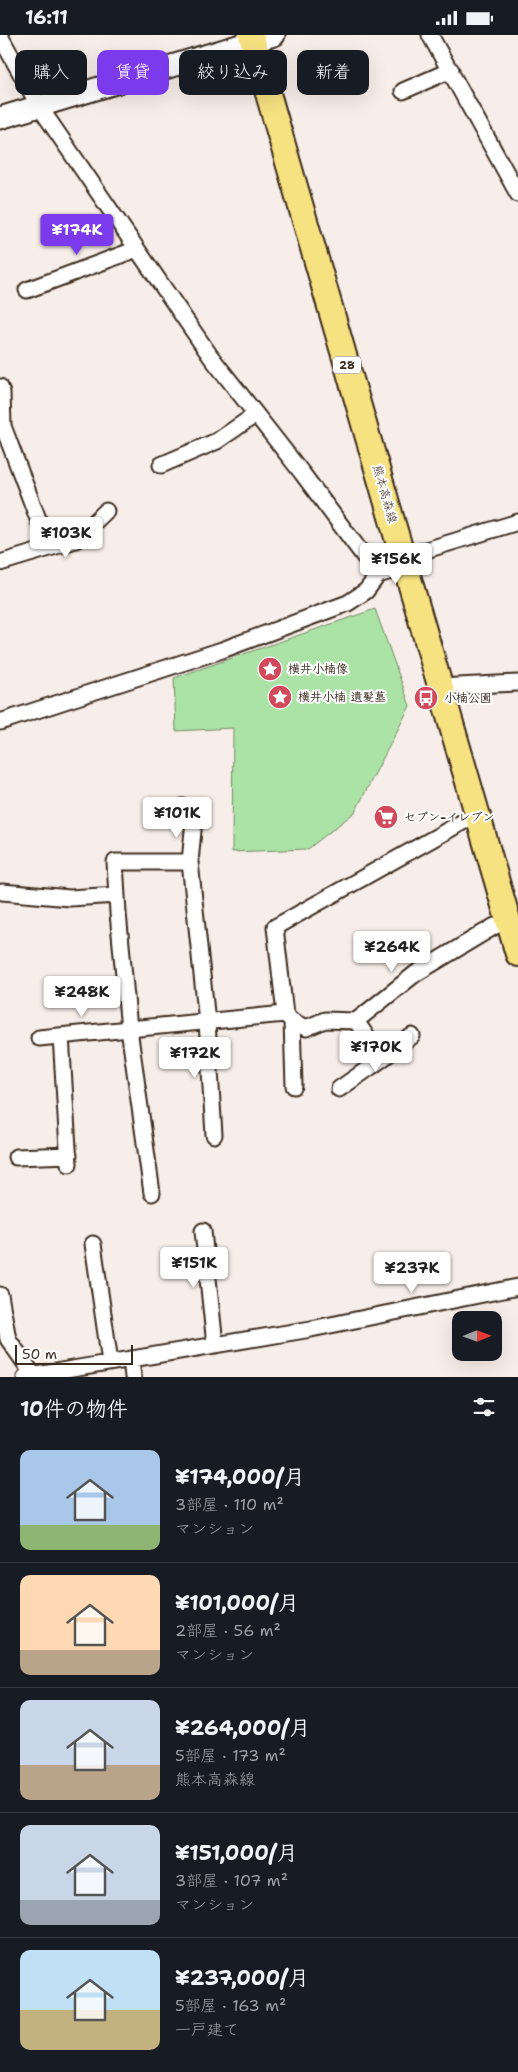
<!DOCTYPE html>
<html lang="ja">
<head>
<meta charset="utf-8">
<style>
  body { margin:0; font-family:"Shantell Sans","Klee One",sans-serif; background:#242831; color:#f1f3f6; height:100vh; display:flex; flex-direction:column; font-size:19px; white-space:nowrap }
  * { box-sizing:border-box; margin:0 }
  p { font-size:16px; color:#9ea1a6 }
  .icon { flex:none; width:28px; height:28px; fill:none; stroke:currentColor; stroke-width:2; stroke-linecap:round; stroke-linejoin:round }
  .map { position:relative; height:1342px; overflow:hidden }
  .sheet { display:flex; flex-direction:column; background:#171b24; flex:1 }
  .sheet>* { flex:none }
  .hud { position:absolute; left:15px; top:15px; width:489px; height:45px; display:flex; gap:10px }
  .needle { width:32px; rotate:89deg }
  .fabs { position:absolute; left:452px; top:1276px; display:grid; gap:10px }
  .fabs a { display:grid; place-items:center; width:50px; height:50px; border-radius:10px; background:#171b24; box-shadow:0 5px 20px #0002; font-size:25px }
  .scale { position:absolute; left:15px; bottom:12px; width:118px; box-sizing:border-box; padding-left:5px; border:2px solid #3b2a1e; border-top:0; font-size:14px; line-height:18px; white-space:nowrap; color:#3b2a1e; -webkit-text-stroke:4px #fff; paint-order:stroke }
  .price { position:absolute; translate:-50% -42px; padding:0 11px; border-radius:5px; background:#fff; color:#222; font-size:16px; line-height:32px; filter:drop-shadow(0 1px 2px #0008) }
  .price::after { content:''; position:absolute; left:50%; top:30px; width:15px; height:11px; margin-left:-8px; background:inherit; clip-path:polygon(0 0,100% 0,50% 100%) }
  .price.current { background:#7c3aed; color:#fff }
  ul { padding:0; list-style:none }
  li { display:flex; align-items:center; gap:15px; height:125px; padding:0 20px }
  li+li { border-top:1px solid #363941 }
  li span { display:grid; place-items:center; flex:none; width:140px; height:100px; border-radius:10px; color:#555 }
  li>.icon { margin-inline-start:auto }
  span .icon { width:60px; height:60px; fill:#fffc; stroke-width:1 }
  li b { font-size:21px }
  h2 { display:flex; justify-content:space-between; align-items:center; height:60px; padding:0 20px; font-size:21px }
  .chip { padding:0 18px; border-radius:10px; background:#171b24; box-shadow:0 5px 20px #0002; font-size:18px; line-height:45px }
  .chip.current { background:#7c3aed; color:#fff }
  .status { display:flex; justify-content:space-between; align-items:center; height:35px; padding:0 25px; background:#171b24; direction:ltr }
  .status svg { height:14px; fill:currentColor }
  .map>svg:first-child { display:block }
  .park { fill:#abe3a7; stroke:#738662 }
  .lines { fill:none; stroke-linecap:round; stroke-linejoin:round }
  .street-casing { stroke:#3b2a1e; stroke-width:19 }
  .secondary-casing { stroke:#3b2a1e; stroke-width:25 }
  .primary-casing { stroke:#3b2a1e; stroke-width:28 }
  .street { stroke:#fff; stroke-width:15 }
  .secondary { stroke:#fff; stroke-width:21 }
  .primary { stroke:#f7e281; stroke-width:24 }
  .labels { text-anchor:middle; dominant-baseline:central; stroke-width:4; stroke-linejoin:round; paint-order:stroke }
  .shield { fill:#fff; stroke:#766a62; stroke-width:1 }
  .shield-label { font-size:11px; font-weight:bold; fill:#3b2a1e }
  .street-label { font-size:12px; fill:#3b2a1e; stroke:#fff }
  .poi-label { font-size:12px; font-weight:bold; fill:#3b2a1e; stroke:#fff; text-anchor:start }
</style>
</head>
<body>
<div class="status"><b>16:11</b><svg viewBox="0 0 49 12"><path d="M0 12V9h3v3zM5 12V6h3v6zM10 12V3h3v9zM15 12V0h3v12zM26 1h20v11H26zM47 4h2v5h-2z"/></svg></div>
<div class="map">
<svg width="518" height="1342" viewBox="0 0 518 1342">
  <rect width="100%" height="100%" fill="#f8eee9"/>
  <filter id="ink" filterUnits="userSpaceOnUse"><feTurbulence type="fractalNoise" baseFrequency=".02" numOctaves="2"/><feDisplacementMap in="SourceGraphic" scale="10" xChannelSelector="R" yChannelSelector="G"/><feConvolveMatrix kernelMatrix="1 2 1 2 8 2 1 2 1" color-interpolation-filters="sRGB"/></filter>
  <g filter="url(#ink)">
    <path class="park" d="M375,574L410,671L355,777L308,814L232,817L233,693L176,696L174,643Z"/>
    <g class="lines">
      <g class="street-casing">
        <path id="street" d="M430,0L518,159
          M0,1L39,71L211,322L302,438L378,540
          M403,56L451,35
          M27,255L137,214
          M0,352L2,358L3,391L49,513
          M161,430L217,406L255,380
          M403,522L518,487
          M0,528L76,505L106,476
          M439,652L518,648
          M0,687L222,615L348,568L366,556L378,540L405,532
          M183,772L190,776L194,785L190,827
          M2,857L70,863L117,860
          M285,979L292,986L306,993L325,985L356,986L415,939L495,891
          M292,986L294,1051
          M356,986L382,1024L412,1001
          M61,1001L69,1129
          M39,1003L129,994L118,878L115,827H190L207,987L214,1100
          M339,1054L382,1024
          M16,1122L69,1120
          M152,1158L129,994L285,979L275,892L468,784
          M203,1196L215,1310
          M93,1209L110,1327
          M0,1260L8,1304L34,1341
          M131,1324L133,1342
          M25,1342L311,1294L518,1252"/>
      </g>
      <g class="secondary-casing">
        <path id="secondary" d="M0,83L274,0"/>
      </g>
      <g class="primary-casing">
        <path id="primary" d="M251,0L518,919"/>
      </g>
      <use href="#street" class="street"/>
      <use href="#secondary" class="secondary"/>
      <use href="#primary" class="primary"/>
    </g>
  </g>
  <defs>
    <g id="sight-disc" transform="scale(1.25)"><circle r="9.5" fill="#d1495b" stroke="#fff"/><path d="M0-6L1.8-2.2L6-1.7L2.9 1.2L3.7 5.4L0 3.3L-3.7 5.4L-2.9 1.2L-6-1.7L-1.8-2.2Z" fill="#fff"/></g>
    <g id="bus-disc" transform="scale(1.25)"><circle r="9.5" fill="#d1495b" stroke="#fff"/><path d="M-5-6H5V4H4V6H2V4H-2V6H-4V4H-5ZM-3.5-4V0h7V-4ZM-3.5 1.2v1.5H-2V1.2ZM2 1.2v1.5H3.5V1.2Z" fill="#fff"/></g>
    <g id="supermarket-disc" transform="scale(1.25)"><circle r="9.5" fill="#d1495b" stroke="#fff"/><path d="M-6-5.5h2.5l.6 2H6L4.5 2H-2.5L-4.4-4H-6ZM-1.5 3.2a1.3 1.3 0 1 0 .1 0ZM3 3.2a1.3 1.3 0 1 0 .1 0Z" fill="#fff"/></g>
  </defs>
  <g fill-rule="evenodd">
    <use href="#sight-disc" x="270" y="634"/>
    <use href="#sight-disc" x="280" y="662"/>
    <use href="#bus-disc" x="426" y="663"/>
    <use href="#supermarket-disc" x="386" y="782"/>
  </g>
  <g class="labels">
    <rect class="shield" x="333" y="321.5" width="28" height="17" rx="4"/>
    <g class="shield-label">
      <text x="347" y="330">28</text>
    </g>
    <g class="street-label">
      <text transform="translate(385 459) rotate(74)">熊本高森線</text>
    </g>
    <g class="poi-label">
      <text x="288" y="634">横井小楠像</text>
      <text x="298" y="662">横井小楠 遺髪墓</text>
      <text x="444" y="663">小楠公園</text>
      <text x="404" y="782">セブン-イレブン</text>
    </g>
  </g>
</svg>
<div class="fabs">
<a><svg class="needle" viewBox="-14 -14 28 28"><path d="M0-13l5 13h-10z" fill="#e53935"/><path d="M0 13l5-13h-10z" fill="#9ea1a6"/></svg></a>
</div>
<div class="scale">50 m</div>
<b class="price current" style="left:77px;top:221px">¥174K</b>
<b class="price" style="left:66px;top:524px">¥103K</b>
<b class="price" style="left:396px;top:550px">¥156K</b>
<b class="price" style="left:177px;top:804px">¥101K</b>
<b class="price" style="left:392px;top:938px">¥264K</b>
<b class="price" style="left:82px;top:983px">¥248K</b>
<b class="price" style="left:376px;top:1038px">¥170K</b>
<b class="price" style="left:195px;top:1044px">¥172K</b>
<b class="price" style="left:194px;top:1254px">¥151K</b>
<b class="price" style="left:412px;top:1259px">¥237K</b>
<div class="hud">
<a class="chip">購入</a>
<a class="chip current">賃貸</a>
<a class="chip">絞り込み</a>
<a class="chip">新着</a>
</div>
</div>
<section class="sheet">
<h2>10件の物件<svg class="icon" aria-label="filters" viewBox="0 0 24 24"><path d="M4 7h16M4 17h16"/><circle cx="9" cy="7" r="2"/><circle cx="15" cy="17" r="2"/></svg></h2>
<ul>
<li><span style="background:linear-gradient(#a9c7e8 75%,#8fb573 0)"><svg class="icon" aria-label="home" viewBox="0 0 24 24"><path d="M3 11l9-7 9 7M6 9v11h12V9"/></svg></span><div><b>¥174,000/月</b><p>3部屋 · 110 m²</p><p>マンション</p></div></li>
<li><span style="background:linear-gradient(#ffd9b3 75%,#b9a48a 0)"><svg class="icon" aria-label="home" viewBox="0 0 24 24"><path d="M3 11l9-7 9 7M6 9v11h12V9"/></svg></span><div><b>¥101,000/月</b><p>2部屋 · 56 m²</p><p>マンション</p></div></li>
<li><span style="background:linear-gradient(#c9d6e8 65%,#b9a48a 0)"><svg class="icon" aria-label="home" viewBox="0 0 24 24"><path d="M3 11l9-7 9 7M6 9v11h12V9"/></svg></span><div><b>¥264,000/月</b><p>5部屋 · 173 m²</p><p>熊本高森線</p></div></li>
<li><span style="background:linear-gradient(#c9d6e8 75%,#9aa5b1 0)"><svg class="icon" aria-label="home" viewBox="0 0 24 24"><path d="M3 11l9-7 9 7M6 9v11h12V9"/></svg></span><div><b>¥151,000/月</b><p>3部屋 · 107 m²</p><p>マンション</p></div></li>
<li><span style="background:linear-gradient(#bfe0f5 60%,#c2b280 0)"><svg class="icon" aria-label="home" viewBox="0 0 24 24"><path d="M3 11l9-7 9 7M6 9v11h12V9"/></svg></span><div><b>¥237,000/月</b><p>5部屋 · 163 m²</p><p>一戸建て</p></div></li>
</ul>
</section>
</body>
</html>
